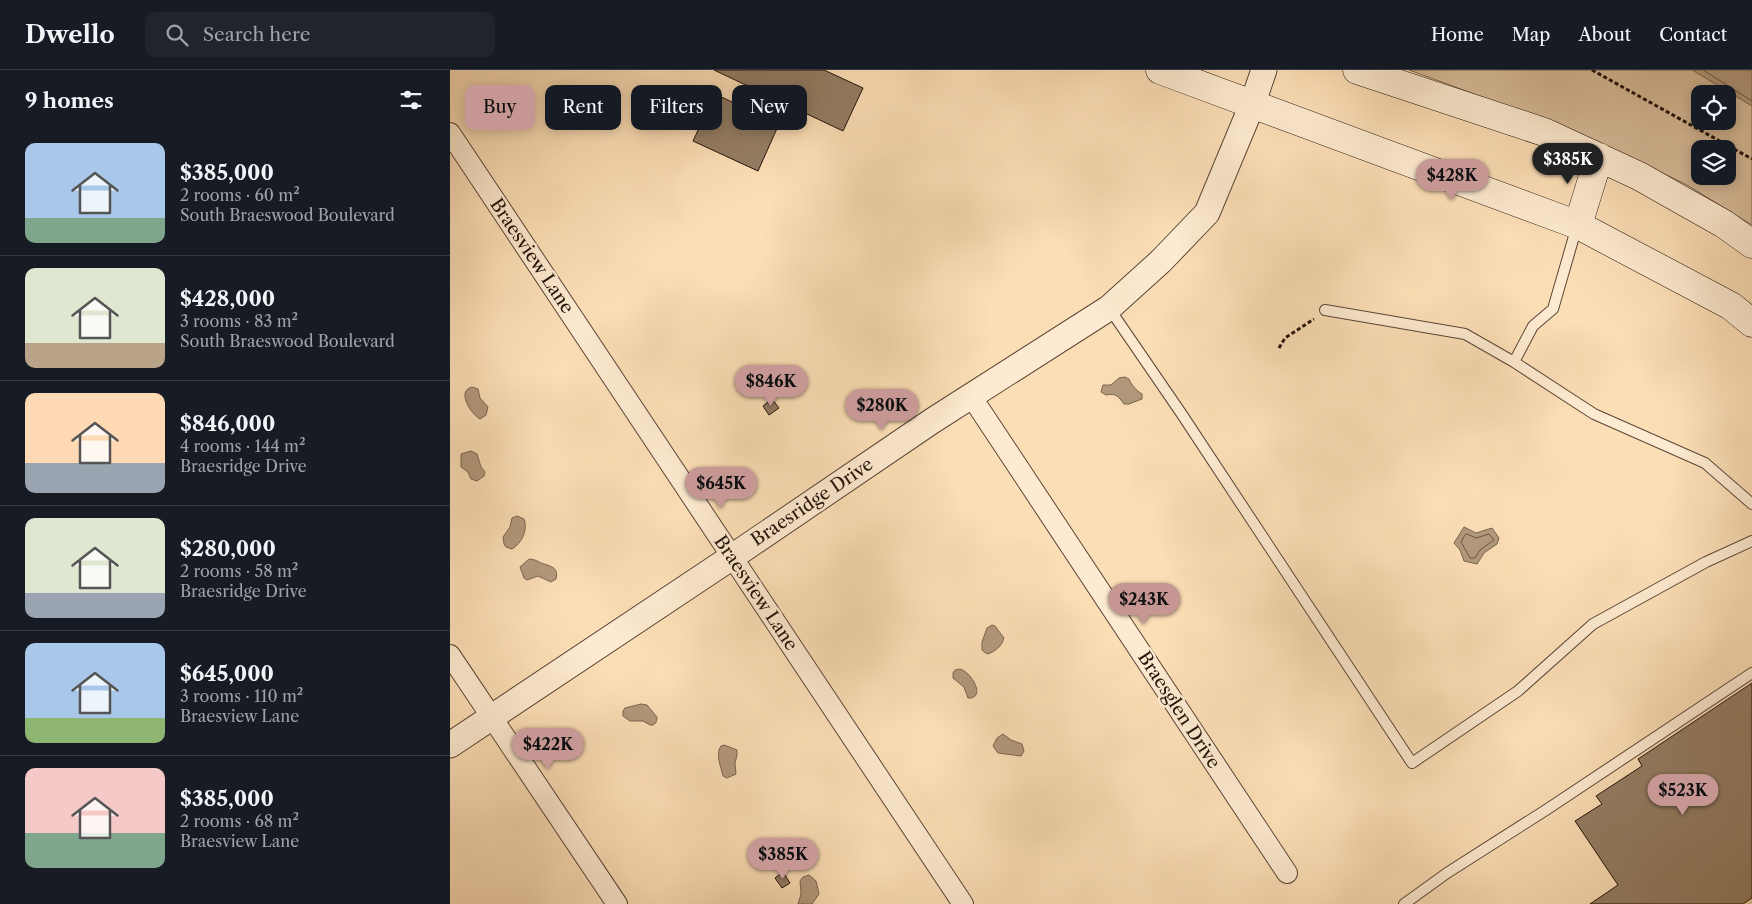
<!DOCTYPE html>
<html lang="en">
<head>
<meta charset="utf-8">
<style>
  body { margin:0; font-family:"Libre Caslon Text",serif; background:#20242c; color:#f1f3f6; height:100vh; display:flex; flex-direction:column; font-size:19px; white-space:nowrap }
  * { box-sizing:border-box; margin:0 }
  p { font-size:16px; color:#9ea1a6 }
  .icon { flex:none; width:28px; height:28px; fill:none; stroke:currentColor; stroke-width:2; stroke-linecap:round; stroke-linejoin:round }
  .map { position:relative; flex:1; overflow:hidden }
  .panel { display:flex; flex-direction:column; background:#171b24; width:450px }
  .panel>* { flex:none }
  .banner { position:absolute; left:15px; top:15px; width:475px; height:45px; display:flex; gap:10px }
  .fabs { position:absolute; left:1241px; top:15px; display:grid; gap:10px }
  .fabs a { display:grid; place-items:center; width:45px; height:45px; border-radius:10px; background:#171b24; box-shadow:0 2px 12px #0003; font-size:25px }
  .price { position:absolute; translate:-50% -42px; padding:0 11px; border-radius:18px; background:#c59692; color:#111; font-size:16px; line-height:32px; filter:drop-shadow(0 1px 2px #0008) }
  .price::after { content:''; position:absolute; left:50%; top:30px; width:15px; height:11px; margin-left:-8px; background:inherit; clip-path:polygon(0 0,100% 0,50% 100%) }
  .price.current { background:#222; color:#fff }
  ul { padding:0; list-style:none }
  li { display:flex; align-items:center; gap:15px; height:125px; padding:0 25px }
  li+li { border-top:1px solid #363941 }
  li span { display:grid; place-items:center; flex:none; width:140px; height:100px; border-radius:10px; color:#555 }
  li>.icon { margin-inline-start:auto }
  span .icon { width:60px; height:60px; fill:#fffc; stroke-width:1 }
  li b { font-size:21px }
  h2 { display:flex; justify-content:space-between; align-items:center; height:60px; padding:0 25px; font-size:21px }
  .tag { padding:0 18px; border-radius:10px; background:#171b24; box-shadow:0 2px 12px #0003; font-size:18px; line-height:45px }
  .tag.current { background:#c59692; color:#111 }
  header { display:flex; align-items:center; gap:30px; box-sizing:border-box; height:70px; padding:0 25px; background:#171b24; border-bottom:1px solid #363941 }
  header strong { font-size:24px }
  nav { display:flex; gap:28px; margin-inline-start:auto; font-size:18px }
  .search { width:350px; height:45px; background:#20242c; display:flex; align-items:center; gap:12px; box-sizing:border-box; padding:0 18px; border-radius:10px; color:#9ea1a6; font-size:19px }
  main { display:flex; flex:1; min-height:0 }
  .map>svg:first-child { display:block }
  .green { fill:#d7bb99; stroke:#7e6752; fill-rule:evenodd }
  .water { fill:#b3997c; stroke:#7a634f }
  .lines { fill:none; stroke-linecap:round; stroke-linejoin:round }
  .shore { stroke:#6c5644; stroke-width:1 }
  .building { fill:#947d64; stroke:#24130b }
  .service-casing { stroke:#5a4636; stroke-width:12 }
  .minor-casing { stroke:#5a4636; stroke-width:22 }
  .tertiary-casing { stroke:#5a4636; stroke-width:27 }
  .secondary-casing { stroke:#24130b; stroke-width:29 }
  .path { stroke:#24130b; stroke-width:3; stroke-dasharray:4 2.5; stroke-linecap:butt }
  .service { stroke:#fdead0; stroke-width:10 }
  .minor { stroke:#fdead0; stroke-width:20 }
  .tertiary { stroke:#fdead0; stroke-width:25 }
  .secondary { stroke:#fdead0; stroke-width:28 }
  .labels { text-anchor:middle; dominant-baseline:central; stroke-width:5; stroke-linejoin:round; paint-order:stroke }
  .street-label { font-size:18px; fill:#24130b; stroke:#fdead0 }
</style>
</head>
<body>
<header>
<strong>Dwello</strong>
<div class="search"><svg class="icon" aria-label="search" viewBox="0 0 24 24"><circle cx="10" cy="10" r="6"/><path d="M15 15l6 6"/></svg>Search here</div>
<nav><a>Home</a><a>Map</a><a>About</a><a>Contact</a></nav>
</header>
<main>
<section class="panel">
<h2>9 homes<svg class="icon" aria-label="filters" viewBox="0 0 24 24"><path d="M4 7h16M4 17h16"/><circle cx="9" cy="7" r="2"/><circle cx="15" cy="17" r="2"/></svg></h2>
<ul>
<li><span style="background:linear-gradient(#a9c7e8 75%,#7fa58c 0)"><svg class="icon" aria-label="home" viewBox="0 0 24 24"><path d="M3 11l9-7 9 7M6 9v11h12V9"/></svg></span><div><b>$385,000</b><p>2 rooms · 60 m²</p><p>South Braeswood Boulevard</p></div></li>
<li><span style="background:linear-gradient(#dfe7d0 75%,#b9a48a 0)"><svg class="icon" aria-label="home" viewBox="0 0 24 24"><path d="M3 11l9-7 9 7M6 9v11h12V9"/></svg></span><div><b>$428,000</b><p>3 rooms · 83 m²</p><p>South Braeswood Boulevard</p></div></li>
<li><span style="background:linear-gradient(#ffd9b3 70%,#9aa5b1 0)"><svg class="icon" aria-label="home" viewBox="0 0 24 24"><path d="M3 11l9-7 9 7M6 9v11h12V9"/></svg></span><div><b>$846,000</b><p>4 rooms · 144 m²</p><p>Braesridge Drive</p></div></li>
<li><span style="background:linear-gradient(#dfe7d0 75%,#9aa5b1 0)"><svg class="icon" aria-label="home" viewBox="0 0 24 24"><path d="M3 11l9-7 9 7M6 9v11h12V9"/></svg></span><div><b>$280,000</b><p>2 rooms · 58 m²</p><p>Braesridge Drive</p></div></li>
<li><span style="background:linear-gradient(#a9c7e8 75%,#8fb573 0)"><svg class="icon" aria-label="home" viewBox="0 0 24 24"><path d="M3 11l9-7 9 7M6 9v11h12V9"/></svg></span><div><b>$645,000</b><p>3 rooms · 110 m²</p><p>Braesview Lane</p></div></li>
<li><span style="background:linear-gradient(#f6c9c9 65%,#7fa58c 0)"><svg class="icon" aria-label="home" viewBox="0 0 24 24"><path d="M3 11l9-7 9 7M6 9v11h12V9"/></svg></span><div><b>$385,000</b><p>2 rooms · 68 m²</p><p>Braesview Lane</p></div></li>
</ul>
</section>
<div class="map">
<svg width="1302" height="834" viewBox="0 0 1302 834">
  <rect width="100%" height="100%" fill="#fcdeb6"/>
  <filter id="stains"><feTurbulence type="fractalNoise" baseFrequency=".004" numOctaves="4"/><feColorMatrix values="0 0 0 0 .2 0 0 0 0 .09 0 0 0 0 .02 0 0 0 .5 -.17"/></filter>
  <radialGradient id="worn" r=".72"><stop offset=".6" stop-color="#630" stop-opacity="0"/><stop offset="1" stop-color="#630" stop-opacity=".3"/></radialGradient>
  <path class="green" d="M959,0H1302V155L1237,115L1125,61ZM1250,24H1278V51H1250ZM1250,79H1278V106H1250Z"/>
  <path class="water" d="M1242,0H1302V36Z
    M299,296C309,297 322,296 324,308L318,318L311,320L306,315L307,311L304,309L292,306L290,303L291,299Z
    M675,307L679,309C682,316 686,320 692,324V329L679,334H674C668,326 666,323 656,325L651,322L653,315H661L669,308Z
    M22,317L28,319L30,328L38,337L36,345L30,349C21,344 6,321 22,317Z
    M21,381L27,384L31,397L35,402L34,406L27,411L21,409L18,402L11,397V384Z
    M67,446L74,449C78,460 72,473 62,479L56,477L54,474L53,467L60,457L62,448Z
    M1014,457L1026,463L1042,458L1049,468L1047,474L1034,483L1027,494L1014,491L1010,480L1004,473Z
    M79,489C84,489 87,491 91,493C100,496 109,497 106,509L101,512L88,506L77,510L74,508L70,497Z
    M542,555L545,556L554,568C552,576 545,582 537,584L532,580V572L537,558Z
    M510,599C523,603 536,629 518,628L514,617L503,608V603L505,600Z
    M191,634L197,635L207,647C207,652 205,656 200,655L193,651H180L173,646V641L175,638Z
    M553,664L561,670L572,674L574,681L571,686L548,683L543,676L547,668Z
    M274,675L287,680V685L285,693L286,704L277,708L273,706C271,697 265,684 271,676Z
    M359,805L366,811L369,824L362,834H348L351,824L350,811L353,807Z"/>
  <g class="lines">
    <path class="shore" d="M1253,0L1302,31
      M1017,464L1026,468L1039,464L1044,470L1030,480L1025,488H1020L1011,472L1015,465Z"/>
  </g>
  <path class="building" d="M264,0H374L413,18L393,61Z
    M265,24L329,54L308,101L243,71Z
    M322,329L329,338L319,345L313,336Z
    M1302,613V828L1293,834H1140L1168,815L1125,751L1152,734L1146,726L1192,696L1188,689Z
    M319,781L324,791L315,796L310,786Z
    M333,802L340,813L332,818L325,808Z"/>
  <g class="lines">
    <g class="service-casing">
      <path id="service" d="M659,238L731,343L962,693L1068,621L1143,554L1256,492L1302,471
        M875,240L1015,264L1064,292L1144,344L1255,393L1302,434
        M1064,292L1083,256L1103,239L1127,156
        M954,834L997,803L1096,740L1302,603"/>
    </g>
    <g class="minor-casing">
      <path id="minor" d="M0,63L513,834
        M521,326L837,803
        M0,585L167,834"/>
    </g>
    <g class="tertiary-casing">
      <path id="tertiary" d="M0,675L282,487L482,351L659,238L711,191L757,143L802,35L814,0"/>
    </g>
    <g class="secondary-casing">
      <path id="secondary" d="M710,0L1128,155L1281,236L1302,253
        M907,0L1094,62L1189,106L1274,154L1302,174
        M1128,155L1149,87"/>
    </g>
    <path class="path" d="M1142,0L1302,89
      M829,278L835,268L864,249"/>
    <use href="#service" class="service"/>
    <use href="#minor" class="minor"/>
    <use href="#tertiary" class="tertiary"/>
    <use href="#secondary" class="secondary"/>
  </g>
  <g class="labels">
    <g class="street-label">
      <text transform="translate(82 186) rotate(56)">Braesview Lane</text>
      <text transform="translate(362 432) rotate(-34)">Braesridge Drive</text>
      <text transform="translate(306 523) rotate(56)">Braesview Lane</text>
      <text transform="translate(729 640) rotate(57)">Braesglen Drive</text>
    </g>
  </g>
  <rect width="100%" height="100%" filter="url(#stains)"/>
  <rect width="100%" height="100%" fill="url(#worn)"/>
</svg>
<div class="fabs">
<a><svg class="icon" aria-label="locate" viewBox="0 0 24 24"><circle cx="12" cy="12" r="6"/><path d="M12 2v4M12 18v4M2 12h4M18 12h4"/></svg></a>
<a><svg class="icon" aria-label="layers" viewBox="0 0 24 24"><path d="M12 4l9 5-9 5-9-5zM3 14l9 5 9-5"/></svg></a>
</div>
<b class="price current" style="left:1118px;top:115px">$385K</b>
<b class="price" style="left:1002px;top:131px">$428K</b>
<b class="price" style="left:321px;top:337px">$846K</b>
<b class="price" style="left:432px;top:361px">$280K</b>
<b class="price" style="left:271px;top:439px">$645K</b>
<b class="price" style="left:694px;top:555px">$243K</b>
<b class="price" style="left:98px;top:700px">$422K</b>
<b class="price" style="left:1233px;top:746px">$523K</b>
<b class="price" style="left:333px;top:810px">$385K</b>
<div class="banner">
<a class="tag current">Buy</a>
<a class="tag">Rent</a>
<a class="tag">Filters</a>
<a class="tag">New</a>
</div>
</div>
</main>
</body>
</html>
